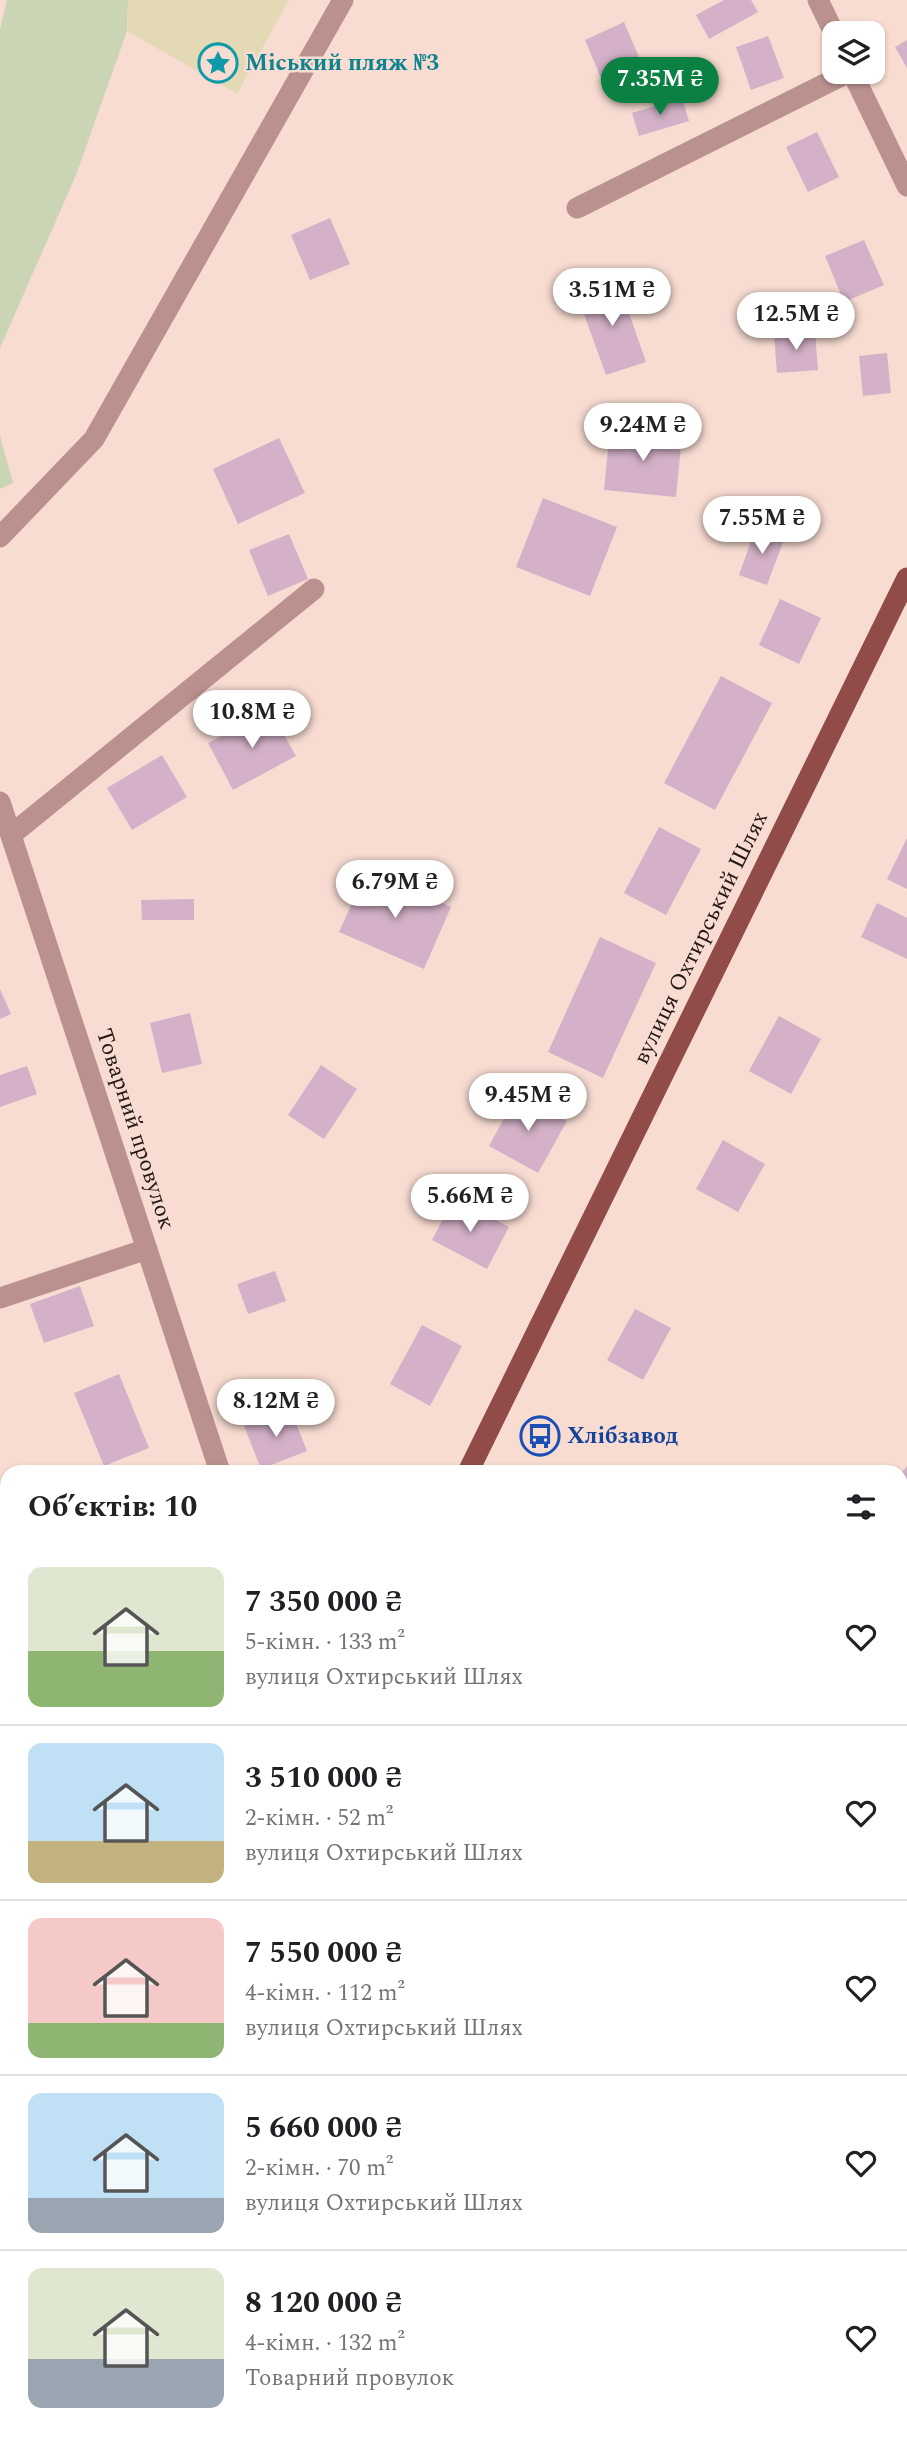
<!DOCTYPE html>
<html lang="uk">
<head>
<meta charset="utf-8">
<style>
  body { margin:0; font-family:Spectral,serif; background:#f2f2f2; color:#202124; height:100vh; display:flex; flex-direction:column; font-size:26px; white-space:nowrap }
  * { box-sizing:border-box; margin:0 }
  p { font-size:23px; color:#757577 }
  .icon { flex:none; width:38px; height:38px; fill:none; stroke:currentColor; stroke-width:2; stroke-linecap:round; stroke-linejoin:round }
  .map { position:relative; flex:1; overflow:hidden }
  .panel { position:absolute; left:0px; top:1465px; width:908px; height:975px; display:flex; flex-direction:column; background:#fff; border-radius:21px 21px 0 0; box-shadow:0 2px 5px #0004 }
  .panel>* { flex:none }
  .fabs { position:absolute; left:822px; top:21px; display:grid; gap:14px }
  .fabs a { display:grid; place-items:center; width:63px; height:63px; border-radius:14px; background:#fff; box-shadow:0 2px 5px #0004; font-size:35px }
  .price { position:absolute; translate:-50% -60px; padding:0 16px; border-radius:24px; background:#fff; color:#222; font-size:23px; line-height:46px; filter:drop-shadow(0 2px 4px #0008) }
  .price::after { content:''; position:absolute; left:50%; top:42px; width:21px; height:16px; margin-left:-10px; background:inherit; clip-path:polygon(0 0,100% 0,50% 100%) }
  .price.on { background:#0b8043; color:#fff }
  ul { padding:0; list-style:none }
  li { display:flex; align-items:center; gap:21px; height:175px; padding:0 28px }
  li+li { border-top:2px solid #e0e0e0 }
  li span { display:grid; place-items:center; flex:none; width:196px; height:140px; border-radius:14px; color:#555 }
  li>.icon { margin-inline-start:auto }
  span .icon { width:84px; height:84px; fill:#fffc; stroke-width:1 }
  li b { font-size:30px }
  h2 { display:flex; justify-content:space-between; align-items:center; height:84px; padding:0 28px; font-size:30px }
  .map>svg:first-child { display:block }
  .green { fill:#c9d5b5 }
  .sand { fill:#e3dab5 }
  .building { fill:#d4b1c8 }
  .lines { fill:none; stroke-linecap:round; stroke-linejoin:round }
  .minor { stroke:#ba918e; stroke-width:21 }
  .major { stroke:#914c49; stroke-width:21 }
  .labels { text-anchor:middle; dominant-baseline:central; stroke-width:5; stroke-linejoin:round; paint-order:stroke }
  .culture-label { font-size:23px; font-weight:bold; fill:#0d838f; stroke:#f8dcd2; text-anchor:start }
  .street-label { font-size:23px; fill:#221815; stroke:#f8dcd2 }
  .transit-label { font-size:23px; font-weight:bold; fill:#164399; stroke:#f8dcd2; text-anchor:start }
</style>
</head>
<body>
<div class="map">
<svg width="907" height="2439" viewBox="0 0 907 2439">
  <rect width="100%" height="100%" fill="#f8dcd2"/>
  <path class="green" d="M7,0H128L127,31L76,175L0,348V30Z
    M0,436L13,483L0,489Z"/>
  <path class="sand" d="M128,0H289L237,94L127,31Z"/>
  <path class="building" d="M724,0H751L758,12L709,39L696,15Z
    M624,22L644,69L604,85L585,40Z
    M768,36L784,78L751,90L736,47Z
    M907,40V68L895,47Z
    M682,98L689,121L639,136L632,113Z
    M817,132L839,177L808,192L786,147Z
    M330,218L350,264L310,280L291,235Z
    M864,240L884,285L844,302L825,256Z
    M618,281L646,362L606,375L577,295Z
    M815,332L818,370L777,373L774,335Z
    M887,353L891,393L863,396L859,356Z
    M610,429L682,436L676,497L604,490Z
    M279,438L305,493L238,524L213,469Z
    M543,498L617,527L590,596L516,567Z
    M756,527L785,537L767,585L739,575Z
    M289,534L308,579L268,596L249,550Z
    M780,599L821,618L799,664L759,645Z
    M721,676L772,703L715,810L664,783Z
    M271,711L296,756L233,790L208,743Z
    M162,755L187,797L132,830L107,788Z
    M659,827L701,849L666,915L624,893Z
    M907,838V889L887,879Z
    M367,870L451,907L424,969L339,932Z
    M194,899V920H142L141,900Z
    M877,903L907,918V959L861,937Z
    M600,937L656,963L603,1078L548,1052Z
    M0,989L11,1014L0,1019Z
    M190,1013L202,1064L162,1073L150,1023Z
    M779,1016L821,1039L791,1094L749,1071Z
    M321,1065L357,1089L324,1139L288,1115Z
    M27,1066L37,1094L0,1107V1075Z
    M517,1094L567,1121L538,1173L489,1146Z
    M723,1140L765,1164L738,1212L696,1189Z
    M454,1198L509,1227L487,1269L432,1240Z
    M275,1271L286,1301L248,1314L237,1284Z
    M80,1286L94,1326L44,1343L30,1304Z
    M635,1309L671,1328L643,1380L607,1360Z
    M422,1325L462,1346L430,1406L390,1384Z
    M119,1374L149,1448L104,1466L74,1393Z
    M290,1408L307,1451L261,1469L244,1426Z
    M907,1466V1580L901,1587V1473Z
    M907,1841V2048L901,2044V1848Z
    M0,2283L7,2286V2311L0,2325Z
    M110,2432H299L295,2439H107Z
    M528,2432H644L641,2439H524Z
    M861,2432H885L883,2439H858Z"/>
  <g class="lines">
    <path class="minor" d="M818,0L835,35
      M852,72L907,186
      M577,208L849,72
      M0,537L94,439L343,0
      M0,802L220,1472
      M11,835L314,589
      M0,1298L147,1249
      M0,1776L7,1774"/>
    <path class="major" d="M468,1472L907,578
      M1,2439L7,2428"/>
  </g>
  <defs>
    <g id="sight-ring" transform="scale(2.0125)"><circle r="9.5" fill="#f8dcd2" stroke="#0f9aa8" stroke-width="1.5"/><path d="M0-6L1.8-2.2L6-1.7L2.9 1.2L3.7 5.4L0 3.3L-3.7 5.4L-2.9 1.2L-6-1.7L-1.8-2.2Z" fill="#0f9aa8"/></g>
    <g id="bus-ring" transform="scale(2.0125)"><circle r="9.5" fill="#f8dcd2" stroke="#1a4fb4" stroke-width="1.5"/><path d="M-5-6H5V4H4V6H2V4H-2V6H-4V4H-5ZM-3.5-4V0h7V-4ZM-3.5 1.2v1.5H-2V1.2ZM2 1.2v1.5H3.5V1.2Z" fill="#1a4fb4"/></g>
  </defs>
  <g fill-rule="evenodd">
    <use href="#sight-ring" x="218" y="63"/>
    <use href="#bus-ring" x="540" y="1436"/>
  </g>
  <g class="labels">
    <g class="culture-label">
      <text x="245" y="63">Міський пляж №3</text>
    </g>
    <g class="street-label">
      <text transform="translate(701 938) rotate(-64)">вулиця Охтирський Шлях</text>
      <text transform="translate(135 1129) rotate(72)">Товарний провулок</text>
    </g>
    <g class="transit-label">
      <text x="567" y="1436">Хлібзавод</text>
    </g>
  </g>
</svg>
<div class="fabs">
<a><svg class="icon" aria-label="layers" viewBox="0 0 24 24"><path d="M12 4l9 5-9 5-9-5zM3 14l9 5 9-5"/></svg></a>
</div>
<b class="price on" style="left:660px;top:117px">7.35M ₴</b>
<b class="price" style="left:612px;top:328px">3.51M ₴</b>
<b class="price" style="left:796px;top:352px">12.5M ₴</b>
<b class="price" style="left:643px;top:463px">9.24M ₴</b>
<b class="price" style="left:762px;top:556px">7.55M ₴</b>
<b class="price" style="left:252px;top:750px">10.8M ₴</b>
<b class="price" style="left:395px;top:920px">6.79M ₴</b>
<b class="price" style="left:528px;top:1133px">9.45M ₴</b>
<b class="price" style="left:470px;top:1234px">5.66M ₴</b>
<b class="price" style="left:276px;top:1439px">8.12M ₴</b>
<section class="panel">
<h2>Об’єктів: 10<svg class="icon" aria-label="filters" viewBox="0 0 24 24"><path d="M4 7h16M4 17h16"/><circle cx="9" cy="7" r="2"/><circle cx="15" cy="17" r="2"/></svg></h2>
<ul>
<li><span style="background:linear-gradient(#dfe7d0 60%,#8fb573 0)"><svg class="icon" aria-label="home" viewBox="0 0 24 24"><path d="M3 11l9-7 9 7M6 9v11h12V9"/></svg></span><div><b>7 350 000 ₴</b><p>5-кімн. · 133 m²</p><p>вулиця Охтирський Шлях</p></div><svg class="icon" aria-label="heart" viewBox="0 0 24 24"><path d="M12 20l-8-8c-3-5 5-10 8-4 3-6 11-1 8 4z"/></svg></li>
<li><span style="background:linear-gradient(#bfe0f5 70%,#c2b280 0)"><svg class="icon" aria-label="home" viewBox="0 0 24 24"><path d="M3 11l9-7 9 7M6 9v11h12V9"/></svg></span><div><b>3 510 000 ₴</b><p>2-кімн. · 52 m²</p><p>вулиця Охтирський Шлях</p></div><svg class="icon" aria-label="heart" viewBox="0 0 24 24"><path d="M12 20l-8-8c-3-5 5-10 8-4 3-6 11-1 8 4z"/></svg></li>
<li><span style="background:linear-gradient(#f6c9c9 75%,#8fb573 0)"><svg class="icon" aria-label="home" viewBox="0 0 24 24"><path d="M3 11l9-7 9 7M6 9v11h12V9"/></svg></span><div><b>7 550 000 ₴</b><p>4-кімн. · 112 m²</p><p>вулиця Охтирський Шлях</p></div><svg class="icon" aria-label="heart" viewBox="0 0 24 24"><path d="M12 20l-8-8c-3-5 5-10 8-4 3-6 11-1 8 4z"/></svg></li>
<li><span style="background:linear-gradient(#bfe0f5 75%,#9aa5b1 0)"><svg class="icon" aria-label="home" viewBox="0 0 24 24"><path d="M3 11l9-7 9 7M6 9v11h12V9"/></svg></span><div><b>5 660 000 ₴</b><p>2-кімн. · 70 m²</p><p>вулиця Охтирський Шлях</p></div><svg class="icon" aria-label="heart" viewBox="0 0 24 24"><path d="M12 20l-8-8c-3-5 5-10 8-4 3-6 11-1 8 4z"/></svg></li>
<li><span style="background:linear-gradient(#dfe7d0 65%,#9aa5b1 0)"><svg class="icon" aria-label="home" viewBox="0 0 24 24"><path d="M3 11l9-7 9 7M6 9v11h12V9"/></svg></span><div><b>8 120 000 ₴</b><p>4-кімн. · 132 m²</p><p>Товарний провулок</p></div><svg class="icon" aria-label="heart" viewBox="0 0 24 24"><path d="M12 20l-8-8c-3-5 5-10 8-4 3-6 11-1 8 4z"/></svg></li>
</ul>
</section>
</div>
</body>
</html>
